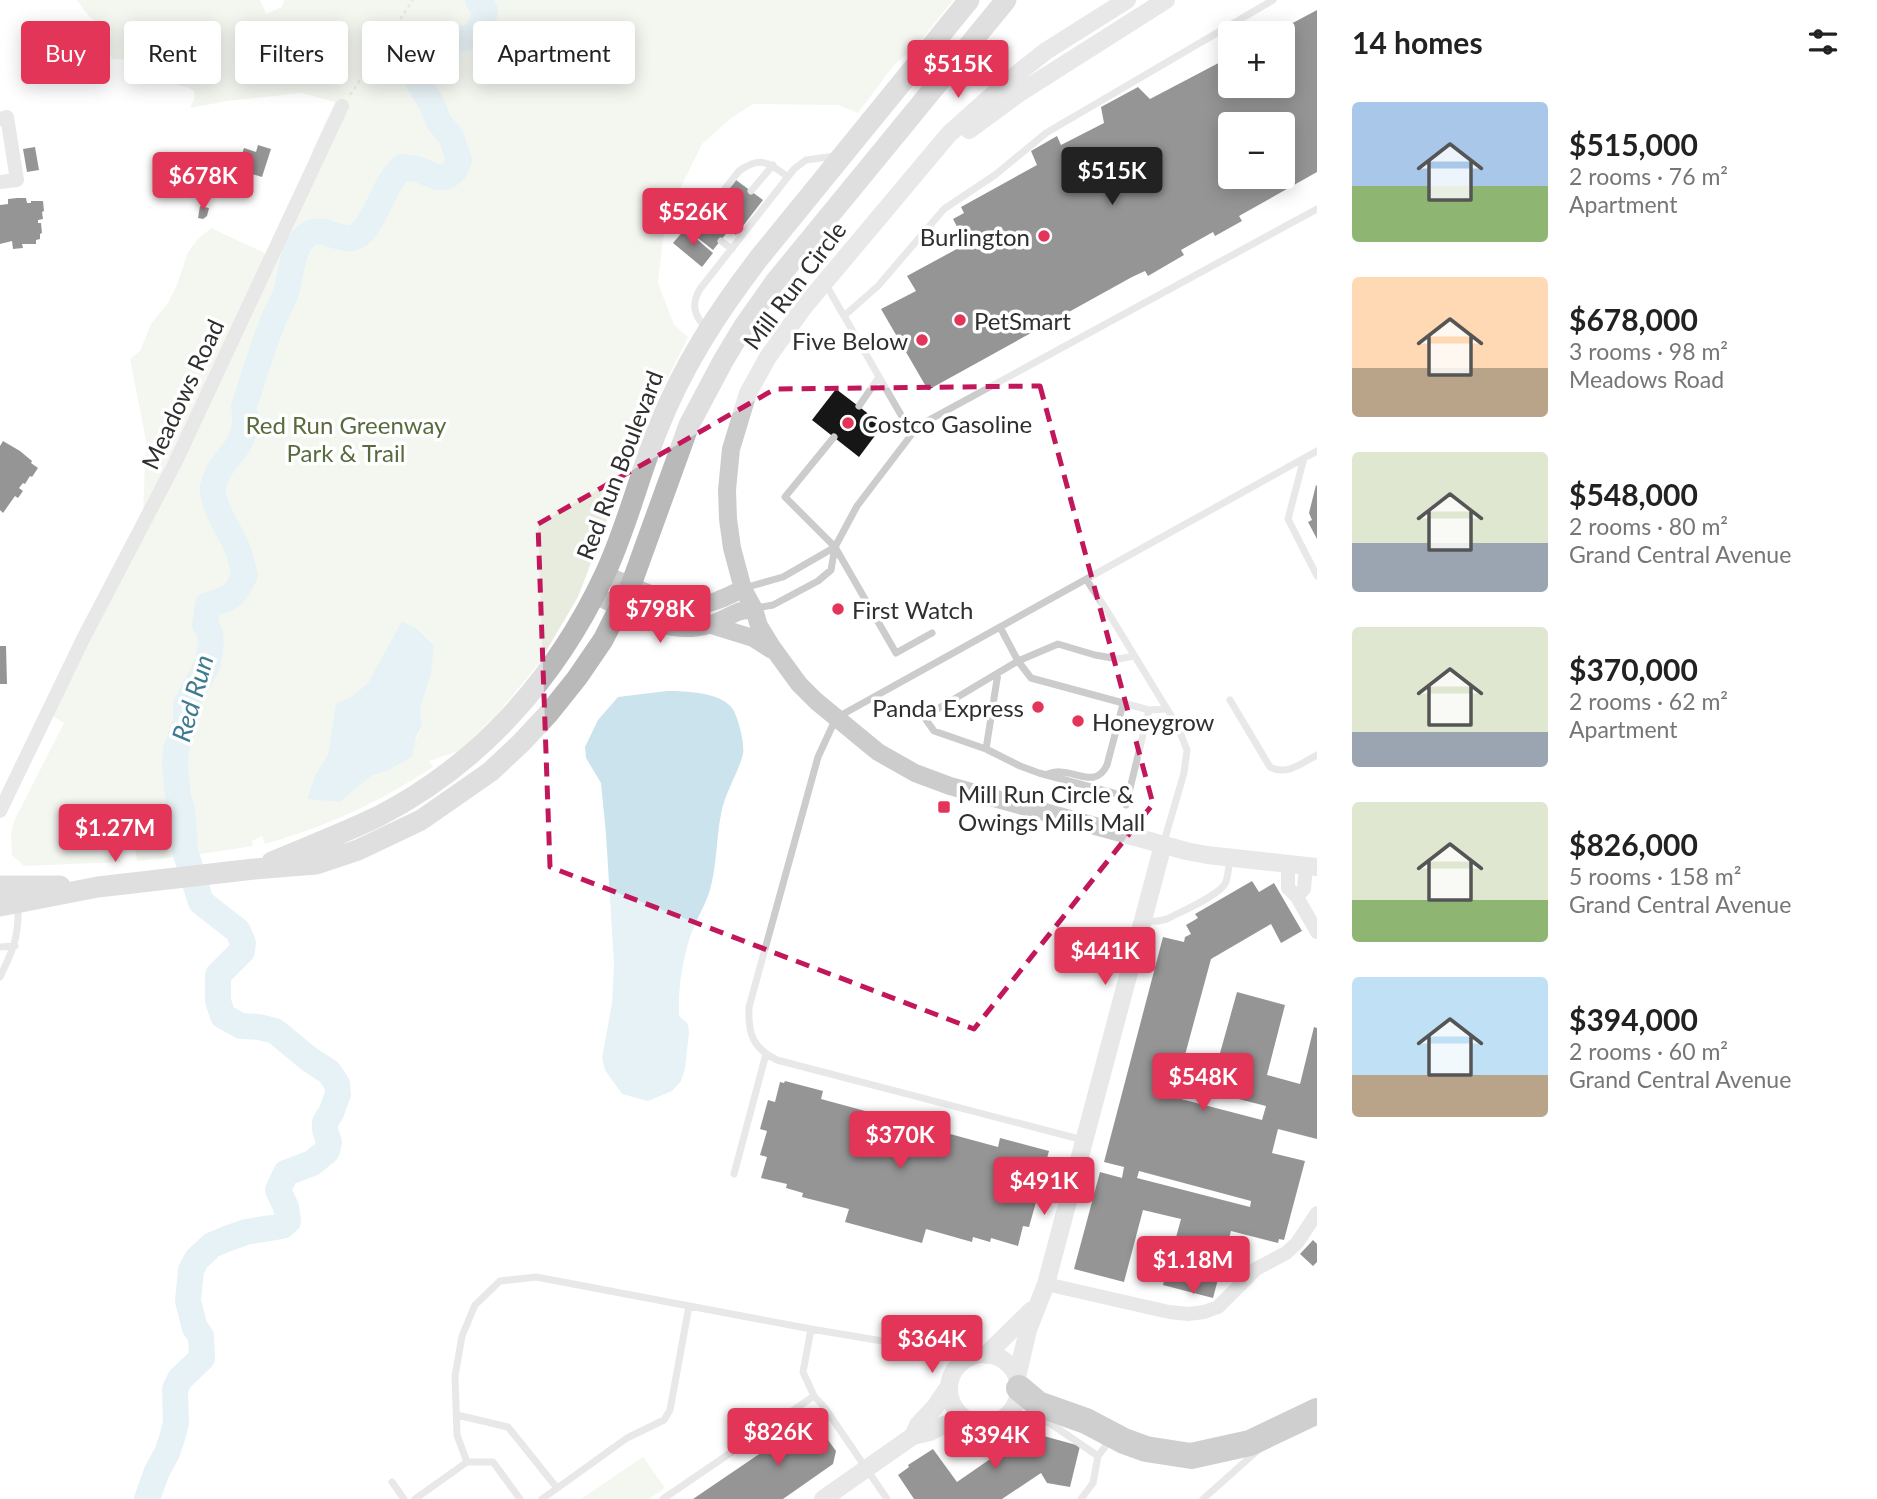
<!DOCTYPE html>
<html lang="en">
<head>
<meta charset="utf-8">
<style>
  body { margin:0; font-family:Lato,sans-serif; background:#f6f6f6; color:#222; height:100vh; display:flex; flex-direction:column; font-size:26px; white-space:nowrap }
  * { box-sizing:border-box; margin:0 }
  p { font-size:23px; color:#767676 }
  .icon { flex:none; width:38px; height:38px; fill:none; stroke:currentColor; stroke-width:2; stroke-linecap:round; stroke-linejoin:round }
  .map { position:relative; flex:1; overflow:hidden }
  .details { display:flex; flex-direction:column; background:#fff; width:560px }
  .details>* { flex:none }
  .top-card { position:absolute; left:21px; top:21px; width:665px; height:63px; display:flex; gap:14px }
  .fabs { position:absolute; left:1218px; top:21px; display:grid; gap:14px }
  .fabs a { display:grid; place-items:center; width:77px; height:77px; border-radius:7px; background:#fff; box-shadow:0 4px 18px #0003; font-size:35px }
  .price { position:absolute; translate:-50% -60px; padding:0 16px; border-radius:7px; background:#e33558; color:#fff; font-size:23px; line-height:46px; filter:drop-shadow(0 2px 4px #0008) }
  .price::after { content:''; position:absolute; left:50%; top:42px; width:21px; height:16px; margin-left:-10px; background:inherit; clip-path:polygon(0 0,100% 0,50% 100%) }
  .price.current { background:#222; color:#fff }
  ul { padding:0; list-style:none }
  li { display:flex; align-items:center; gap:21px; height:175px; padding:0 35px }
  li span { display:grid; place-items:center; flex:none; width:196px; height:140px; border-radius:7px; color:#555 }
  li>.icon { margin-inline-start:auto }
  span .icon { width:84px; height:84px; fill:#fffc; stroke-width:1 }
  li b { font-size:30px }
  h2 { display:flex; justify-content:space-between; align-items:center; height:84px; padding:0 35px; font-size:30px }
  .tag { padding:0 24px; border-radius:7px; background:#fff; box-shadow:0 4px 18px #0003; font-size:24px; line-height:63px }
  .tag.current { background:#e33558; color:#fff }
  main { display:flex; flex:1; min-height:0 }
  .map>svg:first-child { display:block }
  .green { fill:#e7ecde; fill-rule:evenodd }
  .water { fill:#cae3ec }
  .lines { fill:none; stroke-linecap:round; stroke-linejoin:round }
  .river { stroke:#cae3ec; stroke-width:26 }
  .building { fill:#161616; fill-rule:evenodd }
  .path { stroke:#ccc; stroke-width:2.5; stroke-dasharray:3.5 3.5; stroke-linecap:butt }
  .service { stroke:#ccc; stroke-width:7 }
  .minor { stroke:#ccc; stroke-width:14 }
  .tertiary { stroke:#ccc; stroke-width:18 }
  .secondary { stroke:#b9b9b9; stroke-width:21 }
  .motorway { stroke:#969696; stroke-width:26 }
  .marked { fill:none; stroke:#c2185b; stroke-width:5; stroke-dasharray:14 9; stroke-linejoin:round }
  .poi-dot { fill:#e33558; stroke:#fff; stroke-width:2.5 }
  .labels { text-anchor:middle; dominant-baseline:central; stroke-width:7; stroke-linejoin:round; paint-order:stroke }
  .poi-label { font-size:24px; fill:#2f2f2f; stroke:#fff; text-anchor:start }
  .street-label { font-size:24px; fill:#2f2f2f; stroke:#fff }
  .park-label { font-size:24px; fill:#586b3d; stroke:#fff }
  .water-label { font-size:26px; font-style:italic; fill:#3e7b91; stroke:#fff }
</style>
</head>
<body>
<main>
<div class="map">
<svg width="1317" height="1499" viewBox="0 0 1317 1499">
  <rect width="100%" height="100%" fill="#fff"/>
  <path class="green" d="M77,0H260L266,14L282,7L284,0H953L919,43L894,65L858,113L838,105L753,104L730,119L702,144L679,191L663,239L658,283L674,325L688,337L666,381L619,489L578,597L539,663L499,712L459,751L429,761L433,767C376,804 330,825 265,844L262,836L252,841L253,846L201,854L137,861L135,848L119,850L120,862L24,866L12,855L11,833L15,819L64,723L51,715L143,514L146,440L130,359L140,351L151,324L168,303L177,285L188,252L198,239L211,228L267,254L316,153L312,151L335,102L302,93L227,101L190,108L195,97L194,91L189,88L168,82L139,65L134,60L112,59L108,49L111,31C96,25 86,14 77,0ZM403,665L431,674L420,709L422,725L415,741Z
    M643,1457L665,1488L649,1499H581Z"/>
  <path class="water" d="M402,621L416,628L434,646L431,674L420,709L422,725L416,737L412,757L387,771L372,775L340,802L307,799L315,776L328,754L336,704L353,696L368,683Z
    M667,691C685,691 720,692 732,708C738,716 745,744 743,754C738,774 725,792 721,814C716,839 717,868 709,893C704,908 695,921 690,937C682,963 678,988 679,1016L688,1024L689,1033L685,1068L681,1081L672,1091L648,1101L622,1094L605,1070L602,1058L612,1003L614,964L606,834L601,783L586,758L585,747L598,720L618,697Z"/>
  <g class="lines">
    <path class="river" d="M147,1499L157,1471L167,1453L172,1438L176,1423L175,1389L180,1379L202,1358L201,1336L195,1328L188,1301L191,1270L197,1259L212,1245L229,1238L246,1232L282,1226L288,1221L286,1207L278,1190L286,1173L312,1163L327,1151L329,1142L325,1130V1122L331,1113L338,1094L337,1084L329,1072L309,1059L275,1031L259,1027L241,1026L223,1016L218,1001V975L242,951L243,943L238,931L201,902L185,851L182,809L178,797L175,765L176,749L186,721V705L208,663L211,642L210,633L205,625L208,605C231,598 234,597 245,575C242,566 241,557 237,548C231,533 210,503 213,487C220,453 251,452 244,407C253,378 262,349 273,321C277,311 283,302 286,292C292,275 291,250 305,237C324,219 345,252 363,231C379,213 383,186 402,167L417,169L437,177H446L454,171L459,160L451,137L439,122L431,103L415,76L412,64C417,55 421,47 429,42C451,28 476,57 485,11L478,0"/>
  </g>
  <path class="building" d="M1317,10V172L1239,216L1242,221L1215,236L1213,232L1181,250L1184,255L1148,276L1145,271L1132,277L928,390L881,309L916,291L907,276L966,244L953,219L964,213L961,207L1037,165L1031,151L1057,136L1061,145L1104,123L1101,107L1138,87L1150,99L1230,57V86H1283V33H1274ZM1230,124H1283V177H1230Z
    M258,145L271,149L262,177L252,174L245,195L231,191L238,171L225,167L229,153L241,157L244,148L256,152Z
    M35,147L39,170L27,172L23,149Z
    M736,180L763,200L736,235L729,230L713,250L694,235Z
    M17,198H26L27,203H31V201H43L44,211L42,212L43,219L38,220V223H41L42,233L40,234V239L36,240V244H22L23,248L13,249L12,241L0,244V205L8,204V199Z
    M200,206L209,208L207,216L203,219L198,218Z
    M685,229L713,253L702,267L673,243Z
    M836,389L883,425L859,457L812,420Z
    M3,441L20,451L32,461L31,463L38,468L32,477L30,476L25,484L23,483L19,488L23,491L18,498L15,496L3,513L0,510V446Z
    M1316,485L1317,486V539L1308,522L1312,520L1309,513Z
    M0,646H6L7,684H0Z
    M1252,881L1259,892L1274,883L1302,931L1281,943L1271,924L1211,959L1185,1055L1217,1064L1237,992L1285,1005L1267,1075L1300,1084L1314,1027L1317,1028V1139L1278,1129L1272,1153L1305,1161L1284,1240L1279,1239L1278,1243L1231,1231L1213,1298L1163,1285L1181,1219L1143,1210L1124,1282L1074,1269L1100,1172L1122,1178L1124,1167L1104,1162L1163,937L1184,942L1185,937L1191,934L1186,925L1198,918L1195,914ZM1161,1079L1266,1106L1262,1120L1158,1093ZM1139,1171L1251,1201L1250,1207L1137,1178Z
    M785,1081L823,1091L821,1099L998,1147L1000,1138L1049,1151L1043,1173L1051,1175L1043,1203L1036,1202L1029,1227L1023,1226L1018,1246L991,1238L990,1242L973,1237L972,1242L926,1229L922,1243L845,1222L849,1209L802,1197L803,1193L786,1188L787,1184L761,1178L767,1157L760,1155L767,1131L760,1129L768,1100L775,1102L780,1082L784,1083Z
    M1313,1240L1317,1244V1262L1313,1266L1300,1254Z
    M812,1418L836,1451L833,1464L783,1499H693Z
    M1029,1432L1080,1446L1070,1487L1047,1483L1041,1473L1002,1499H914L898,1475L909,1467L908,1465L933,1449L957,1482Z"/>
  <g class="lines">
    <path class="path" d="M350,95L413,0"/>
    <path class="service" d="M751,191L773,165
      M701,225L698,223L739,171C761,156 768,162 788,177
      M721,241L732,249
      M825,283L912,434
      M844,316L878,286L944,209L995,175L1046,133L1273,0
      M705,327C694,315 691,304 700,289L794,169L806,160L835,156
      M859,406L879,377
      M834,437L785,497L835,547L896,653L932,633
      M1304,458L1288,519L1317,576
      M1086,579L1109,614L1178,727L1187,750L1184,773L1163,845
      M744,588L783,577L835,547
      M756,608L773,605L818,581L831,570L835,547L857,506L918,426L1317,209
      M1000,627L1018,661L1031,678L1149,710L1167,709
      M998,673L986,749L934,731L924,717L1018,661L1058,644L1095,655L1118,659L1134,656
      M1230,700L1270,767C1287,776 1302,763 1317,755
      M986,749L1020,766L1039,773L1128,797
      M1048,774C1050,773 1059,771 1060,772C1078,772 1096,788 1107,765L1123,704
      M1126,805L1149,710
      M1144,921H1158L1167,919C1180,912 1221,895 1226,882C1228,875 1229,866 1230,858
      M0,947L15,946
      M0,977C13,950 19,937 18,906
      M1083,1140L777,1060C752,1048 748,1033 749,1007L818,757L836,718L1317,451
      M734,1174L766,1054
      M811,1329L924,1348
      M814,1396L825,1408L887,1499
      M457,1415L508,1427L557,1488
      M1007,1415H1025L1051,1424L1098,1456
      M392,1482L404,1499
      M415,1499L467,1462
      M520,1499L493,1462H467L457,1435L455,1376L462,1336L475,1305L500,1281L536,1277L811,1329L803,1372L814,1396L663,1499
      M542,1499L627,1438L664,1420L670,1410L689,1306
      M1081,1499L1093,1483L1098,1456L1111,1439
      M1203,1499L1257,1451"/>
    <path class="minor" d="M0,119L7,117L17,180L0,182
      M0,811L83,639L175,463L342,106
      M1288,863V888L1297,897L1304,889L1306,865
      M1297,897L1317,932
      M1046,1284L1169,1312L1188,1314L1204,1312L1218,1307L1256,1269L1286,1253L1297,1243L1317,1213"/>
    <path class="tertiary" d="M1127,0L1046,51L1007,82L949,134L803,308L768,357L748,393L731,449L727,490L728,519L732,548L743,589L754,609L759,626L772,647L799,684L816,701L878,752L915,773L950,786L1186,851L1207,855L1317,867
      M969,130L1018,94L1166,0
      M605,575C631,585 668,605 695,605C712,605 728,596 743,589
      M595,595C630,612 667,637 708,625C719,622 728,616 738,612C743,610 749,610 754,609
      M711,625L753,638L772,650
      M949 1389a35 35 0 1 1 70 0a35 35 0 1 1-70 0Z
      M986,1355L1032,1310
      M1017,1377L1028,1330L1046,1284L1163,845
      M913,1436L918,1425L935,1407L949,1386
      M823,1499L913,1436L930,1432L943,1425L969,1420"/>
    <path class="secondary" d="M272,862C307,847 344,833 379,816C480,764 556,678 604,576C626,530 638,479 657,431C682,367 717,313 759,258L969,0
      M0,886H60
      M0,906L98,887L254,869L316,864L358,850L421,820L490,772L521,743L549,713L577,678L603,640L631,585L689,425L723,361L744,326L775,282L1006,0"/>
    <path class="motorway" d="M1019,1388L1038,1404L1086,1421L1124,1441L1146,1449L1191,1456L1250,1443L1317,1411"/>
  </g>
  <path d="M0 0H1317V1499H0ZM1040,386L1153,804L974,1029L550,867L538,524L775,389Z" fill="#fff" fill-opacity=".55" fill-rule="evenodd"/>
  <path class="marked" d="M1040,386L1153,804L974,1029L550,867L538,524L775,389Z"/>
  <g class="poi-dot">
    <circle cx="1044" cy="236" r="7"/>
    <circle cx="960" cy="320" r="7"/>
    <circle cx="922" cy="340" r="7"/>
    <circle cx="848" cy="423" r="7"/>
    <circle cx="838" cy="609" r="7"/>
    <circle cx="1038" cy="707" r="7"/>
    <circle cx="1078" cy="721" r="7"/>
    <rect x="937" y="800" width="14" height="14" rx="3.5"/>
  </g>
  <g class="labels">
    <g class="poi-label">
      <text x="1030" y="236" text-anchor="end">Burlington</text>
      <text x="974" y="320">PetSmart</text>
      <text x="908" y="340" text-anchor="end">Five Below</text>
      <text x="862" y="423">Costco Gasoline</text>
      <text x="852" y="609">First Watch</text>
      <text x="1024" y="707" text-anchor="end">Panda Express</text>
      <text x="1092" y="721">Honeygrow</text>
      <text x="958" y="793">Mill Run Circle &amp;<tspan x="958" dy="28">Owings Mills Mall</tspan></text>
    </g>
    <g class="street-label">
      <text transform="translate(794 285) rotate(-53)">Mill Run Circle</text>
      <text transform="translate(182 394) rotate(-65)">Meadows Road</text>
      <text transform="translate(619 465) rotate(-69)">Red Run Boulevard</text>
    </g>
    <g class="park-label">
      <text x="346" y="424">Red Run Greenway<tspan x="346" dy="28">Park &amp; Trail</tspan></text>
    </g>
    <g class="water-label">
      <text transform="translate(192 698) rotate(-74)">Red Run</text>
    </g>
  </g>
</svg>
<div class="fabs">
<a>+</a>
<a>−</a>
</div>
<b class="price" style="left:958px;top:100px">$515K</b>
<b class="price current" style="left:1112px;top:207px">$515K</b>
<b class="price" style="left:203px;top:212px">$678K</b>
<b class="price" style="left:693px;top:248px">$526K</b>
<b class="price" style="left:660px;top:645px">$798K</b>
<b class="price" style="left:115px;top:864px">$1.27M</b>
<b class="price" style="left:1105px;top:987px">$441K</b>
<b class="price" style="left:1203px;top:1113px">$548K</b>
<b class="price" style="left:900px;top:1171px">$370K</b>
<b class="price" style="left:1044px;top:1217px">$491K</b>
<b class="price" style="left:1193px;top:1296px">$1.18M</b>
<b class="price" style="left:932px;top:1375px">$364K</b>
<b class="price" style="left:778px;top:1468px">$826K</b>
<b class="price" style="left:995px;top:1471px">$394K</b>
<div class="top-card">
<a class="tag current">Buy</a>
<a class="tag">Rent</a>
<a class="tag">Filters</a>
<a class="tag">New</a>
<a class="tag">Apartment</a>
</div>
</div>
<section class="details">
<h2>14 homes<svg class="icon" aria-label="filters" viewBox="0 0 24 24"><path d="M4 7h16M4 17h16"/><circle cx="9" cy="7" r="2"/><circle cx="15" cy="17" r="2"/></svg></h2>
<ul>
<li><span style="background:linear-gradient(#a9c7e8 60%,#8fb573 0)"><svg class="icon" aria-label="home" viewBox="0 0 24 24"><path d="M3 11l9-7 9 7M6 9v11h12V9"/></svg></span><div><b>$515,000</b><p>2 rooms · 76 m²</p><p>Apartment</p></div></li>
<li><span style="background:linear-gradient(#ffd9b3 65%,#b9a48a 0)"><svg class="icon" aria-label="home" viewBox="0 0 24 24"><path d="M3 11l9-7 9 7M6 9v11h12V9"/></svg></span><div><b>$678,000</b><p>3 rooms · 98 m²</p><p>Meadows Road</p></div></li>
<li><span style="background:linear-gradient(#dfe7d0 65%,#9aa5b1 0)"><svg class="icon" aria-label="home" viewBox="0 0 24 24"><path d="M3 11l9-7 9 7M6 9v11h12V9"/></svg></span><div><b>$548,000</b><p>2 rooms · 80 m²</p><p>Grand Central Avenue</p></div></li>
<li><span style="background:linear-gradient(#dfe7d0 75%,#9aa5b1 0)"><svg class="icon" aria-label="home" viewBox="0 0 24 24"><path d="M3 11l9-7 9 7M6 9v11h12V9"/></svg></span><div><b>$370,000</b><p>2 rooms · 62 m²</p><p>Apartment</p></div></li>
<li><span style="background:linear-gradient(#dfe7d0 70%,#8fb573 0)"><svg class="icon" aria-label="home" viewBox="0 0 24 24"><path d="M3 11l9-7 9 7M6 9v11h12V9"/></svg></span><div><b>$826,000</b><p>5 rooms · 158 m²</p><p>Grand Central Avenue</p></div></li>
<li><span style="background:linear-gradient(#bfe0f5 70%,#b9a48a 0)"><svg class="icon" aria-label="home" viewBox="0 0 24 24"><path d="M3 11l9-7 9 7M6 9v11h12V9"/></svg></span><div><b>$394,000</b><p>2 rooms · 60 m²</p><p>Grand Central Avenue</p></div></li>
</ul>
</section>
</main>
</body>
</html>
